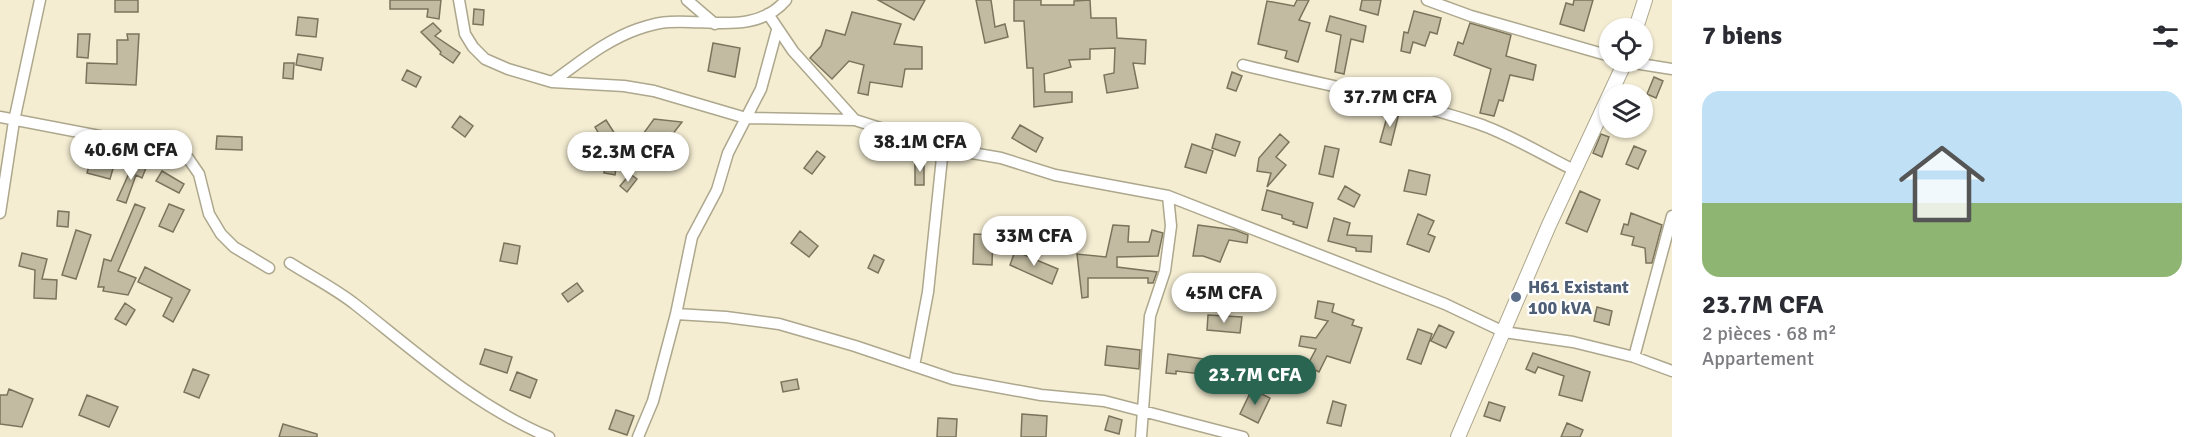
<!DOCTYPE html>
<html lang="fr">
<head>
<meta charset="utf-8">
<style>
  body { margin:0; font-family:Signika,sans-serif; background:#f2f2f3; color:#2b2b33; height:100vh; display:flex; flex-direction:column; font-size:22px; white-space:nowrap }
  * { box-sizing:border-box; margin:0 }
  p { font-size:20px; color:#7c7c81 }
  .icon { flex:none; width:33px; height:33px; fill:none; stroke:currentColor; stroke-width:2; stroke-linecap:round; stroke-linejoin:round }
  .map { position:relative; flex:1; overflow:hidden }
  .sheet { display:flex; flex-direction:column; background:#fff; width:540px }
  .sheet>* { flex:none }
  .controls { position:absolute; left:1599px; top:18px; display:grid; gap:12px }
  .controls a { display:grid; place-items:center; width:54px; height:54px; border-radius:50%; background:#fff; box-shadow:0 2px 4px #0004; font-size:30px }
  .price { position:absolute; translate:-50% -51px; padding:0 14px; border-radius:21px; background:#fff; color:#222; font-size:20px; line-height:39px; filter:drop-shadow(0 2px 3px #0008) }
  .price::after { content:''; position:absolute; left:50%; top:36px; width:18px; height:14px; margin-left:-9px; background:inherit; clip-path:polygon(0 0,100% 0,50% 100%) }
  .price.on { background:#296550; color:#fff }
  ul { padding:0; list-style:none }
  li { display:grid; align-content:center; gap:12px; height:318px; padding:0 30px }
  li+li { border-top:2px solid #e1e1e2 }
  li span { display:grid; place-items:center; height:186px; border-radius:18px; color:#555 }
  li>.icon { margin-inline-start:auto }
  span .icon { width:108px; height:108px; fill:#fffc; stroke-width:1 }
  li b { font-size:26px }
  h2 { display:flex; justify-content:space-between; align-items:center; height:72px; padding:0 30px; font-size:26px }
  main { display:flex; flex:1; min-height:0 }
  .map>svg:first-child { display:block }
  .building { fill:#c2bba1; stroke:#7b745c; stroke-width:1.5 }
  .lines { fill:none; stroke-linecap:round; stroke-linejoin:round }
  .minor-casing { stroke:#ada78d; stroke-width:13 }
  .tertiary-casing { stroke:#ada78d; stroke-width:16 }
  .minor { stroke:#fff; stroke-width:10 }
  .tertiary { stroke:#fff; stroke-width:14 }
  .service-dot { fill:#5c6f8a; stroke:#fff; stroke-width:2 }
  .labels { text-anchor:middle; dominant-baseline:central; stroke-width:4.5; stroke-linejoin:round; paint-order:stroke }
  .service-label { font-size:18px; font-weight:bold; fill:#4e5e75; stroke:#fff; text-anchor:start }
</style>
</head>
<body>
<main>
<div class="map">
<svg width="1672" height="437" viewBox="0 0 1672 437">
  <rect width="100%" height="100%" fill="#f4edd2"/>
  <path class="building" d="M115,0H138V12H115Z
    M390,0H441L439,19L427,17L428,9H390Z
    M878,0H925L914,20Z
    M976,0H991L995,27L1005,24L1008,37L985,43Z
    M1014,0H1041V5H1074V1L1090,0L1091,18H1116L1117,38L1146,40L1145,64L1133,63L1138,88L1107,93L1104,75L1114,73L1115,48L1090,49V59L1069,60L1071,67L1044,74L1045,92H1072V102L1034,107L1033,68H1027L1024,21H1014Z
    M1297,0H1309L1299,20L1310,23L1298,62L1285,58L1287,51L1258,44L1267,1L1294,6Z
    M1362,0H1381L1378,15L1360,10Z
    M1574,0H1593L1584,31L1560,24L1566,3L1573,5Z
    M474,9L484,10L483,25L473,24Z
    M1414,11L1441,18L1437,34L1430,32L1425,46L1413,42L1410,53L1401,51L1404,32L1408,33Z
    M852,12L901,24L894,44L922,47V69H905L902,87L870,82L868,95L858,93L864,65L849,61L832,79L810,58L821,46L826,30L845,35Z
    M1330,16L1366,26L1363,42L1351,39L1344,74L1335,72L1341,35L1326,31Z
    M298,17L318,19L316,37L296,35Z
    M433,23L441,31L435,36L460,53L453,63L440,54L441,52L421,32Z
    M1470,23L1511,35L1506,56L1536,65L1533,80L1510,75L1503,101L1499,100L1494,116L1480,113L1491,69L1454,55L1458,42L1463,44Z
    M78,34H90L88,58L77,57Z
    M127,34H139L136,85L86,83L87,63L117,64V40H128Z
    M713,43L740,48L735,77L708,71Z
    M298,54L323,58L321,70L296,65Z
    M284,63H294L293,79L283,78Z
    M407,70L421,77L416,87L402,80Z
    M1232,72L1242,76L1236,91L1227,88Z
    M1654,77L1663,81L1656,98L1647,94Z
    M1389,110L1399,113L1391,145L1380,142Z
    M460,116L473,126L465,137L452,127Z
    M654,119L682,122L668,140L680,144L675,161L658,156L638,141Z
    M606,120L615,134L603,141L595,127Z
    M1020,125L1043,138L1036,152L1012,138Z
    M1216,134L1240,142L1235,156L1212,148Z
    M1280,134L1289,142L1276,157L1286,165L1267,187L1271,173L1257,171L1259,158Z
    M1601,134L1609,137L1602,157L1593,153Z
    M217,136L242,137V150L216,149Z
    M1192,144L1213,151L1206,173L1185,167Z
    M1325,146L1339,149L1333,177L1319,174Z
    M1634,146L1646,151L1638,169L1626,164Z
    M817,151L825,157L812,174L804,168Z
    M607,155L618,157L615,175L604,173Z
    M91,158L114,165L110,179L87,173Z
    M135,160L146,168L142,178L136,175L126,203L117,200Z
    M915,160H924V185H915Z
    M1409,170L1430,175L1426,195L1404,191Z
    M162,171L184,184L179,193L156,181Z
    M630,174L637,179L627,192L620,186Z
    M1345,186L1360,195L1354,207L1338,199Z
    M1267,190L1313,203L1307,228L1293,224L1294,222L1282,218V215L1262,210Z
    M1580,191L1600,200L1587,232L1566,223Z
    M135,204L145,208L118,271L136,278L128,295L103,291L104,287H98L104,259L111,261Z
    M169,204L184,210L173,232L159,226Z
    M58,211L69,212L68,227L57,226Z
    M1631,213L1662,225L1652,263H1646L1645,248L1632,245L1634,237L1621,234L1624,224L1628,225Z
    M1418,214L1434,221L1428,234L1435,237L1429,252L1407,244Z
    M1334,218L1350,223L1347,235L1372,236L1371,252L1356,251V248L1328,241Z
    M1113,225L1129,226L1128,242H1149L1152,230L1163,233L1158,256L1117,257V267L1157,272L1153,283H1148V278H1088V297L1082,298L1077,254L1106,257Z
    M1198,225L1235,230L1248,235L1247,243L1229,240L1220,262L1203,256H1193Z
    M76,230L91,235L76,279L62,275Z
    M800,231L818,246L809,257L791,243Z
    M974,234L993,235L992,265L973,264Z
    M504,243L520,246L517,264L500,261Z
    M1015,251L1058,269L1052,284L1010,265Z
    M22,253L47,259L42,279L57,280L56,299L34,298L35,270L19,266Z
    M874,255L884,260L878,273L868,268Z
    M145,267L190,290L173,322L163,316L172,298L138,282Z
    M1187,275L1212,278L1211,294L1185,291Z
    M577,283L583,291L568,302L562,294Z
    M1318,301L1334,304L1332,312L1354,320L1352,325L1362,328L1350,363L1327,356L1319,372L1307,366L1316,349L1299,346L1301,336L1316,338L1328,321L1315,318Z
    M125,303L135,310L126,325L115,319Z
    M1597,307L1612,311L1609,325L1594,321Z
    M1208,315L1242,317L1240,333L1207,330Z
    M1439,325L1454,332L1446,348L1431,341Z
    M1418,329L1432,334L1421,364L1407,359Z
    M1107,346L1140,350L1139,369L1105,365Z
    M485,349L512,357L507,373L480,364Z
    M1533,353L1590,372L1582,401L1559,395L1564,376L1538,367L1535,373L1526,369Z
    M1168,354L1203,359L1201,374L1176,371V374L1166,373Z
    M1266,363L1308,375L1302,389L1262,377Z
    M193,369L209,375L199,398L184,392Z
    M517,372L537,380L530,398L510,390Z
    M797,379L799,389L783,392L781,382Z
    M9,389L33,399L22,427L0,424V395H7Z
    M1252,389L1270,398L1258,423L1240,414Z
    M87,395L118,407L109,427L79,415Z
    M1333,401L1346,405L1341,426L1327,423Z
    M1489,402L1505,407L1500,421L1484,416Z
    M616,410L634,416L627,435L609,429Z
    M1022,414L1047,416L1046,437H1021Z
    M1109,416L1122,420L1119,434L1105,430Z
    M938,418L957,419L956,437H937Z
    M1567,423L1583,430L1580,437H1561Z
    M283,424L317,434V437H279Z"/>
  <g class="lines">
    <g class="minor-casing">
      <path id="minor" d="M459,0L465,34L473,47L485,59L508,69L552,82L624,86L654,91L746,118L855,120L943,148L1001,158L1055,175L1168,196L1445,304L1504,332L1573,342L1634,357L1672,371
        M687,0L715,24
        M1427,0L1471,16L1610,56
        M768,14L793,51L855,120
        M1628,62L1672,69
        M1243,65C1322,85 1402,98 1479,124C1511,135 1543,155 1574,170
        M552,82C579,63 606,40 638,29C647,26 659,22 669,22C708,19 756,35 786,0
        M0,117L136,143L172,147L188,158L199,174L209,214L221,234L234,247L269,268
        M0,213L14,121L40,0
        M290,263C312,277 336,289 356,305C418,354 475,406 549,437
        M676,314L726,317L779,324L855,346L953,379L1041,395L1104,401L1243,437
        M1634,357L1672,216
        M914,366L928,292L943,148
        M638,437L653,401L676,314L692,237L717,190L728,153L761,89L777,30
        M1141,437L1150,316L1165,271L1171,226L1168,196"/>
    </g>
    <g class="tertiary-casing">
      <path id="tertiary" d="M1636,28L1645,0
        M1458,437L1549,225L1625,62"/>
    </g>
    <use href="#minor" class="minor"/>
    <use href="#tertiary" class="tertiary"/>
  </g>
  <circle class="service-dot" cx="1516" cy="297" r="6"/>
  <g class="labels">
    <g class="service-label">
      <text x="1528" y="287">H61 Existant<tspan x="1528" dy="21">100 kVA</tspan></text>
    </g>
  </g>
</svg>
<div class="controls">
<a><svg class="icon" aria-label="locate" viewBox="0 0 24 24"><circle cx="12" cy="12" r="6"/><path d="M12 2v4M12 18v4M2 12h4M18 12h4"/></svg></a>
<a><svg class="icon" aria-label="layers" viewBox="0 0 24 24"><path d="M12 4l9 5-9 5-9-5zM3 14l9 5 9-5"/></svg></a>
</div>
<b class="price" style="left:1390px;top:128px">37.7M CFA</b>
<b class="price" style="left:920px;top:173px">38.1M CFA</b>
<b class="price" style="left:131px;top:181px">40.6M CFA</b>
<b class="price" style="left:628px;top:183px">52.3M CFA</b>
<b class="price" style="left:1034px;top:267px">33M CFA</b>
<b class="price" style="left:1224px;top:324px">45M CFA</b>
<b class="price on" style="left:1255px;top:406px">23.7M CFA</b>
</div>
<section class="sheet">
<h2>7 biens<svg class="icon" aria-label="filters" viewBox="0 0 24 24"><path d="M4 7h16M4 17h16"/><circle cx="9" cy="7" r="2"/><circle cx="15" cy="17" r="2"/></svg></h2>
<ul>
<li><span style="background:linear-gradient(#bfe0f5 60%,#8fb573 0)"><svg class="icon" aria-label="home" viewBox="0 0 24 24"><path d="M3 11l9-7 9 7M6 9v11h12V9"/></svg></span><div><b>23.7M CFA</b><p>2 pièces · 68 m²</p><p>Appartement</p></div></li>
</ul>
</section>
</main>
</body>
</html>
